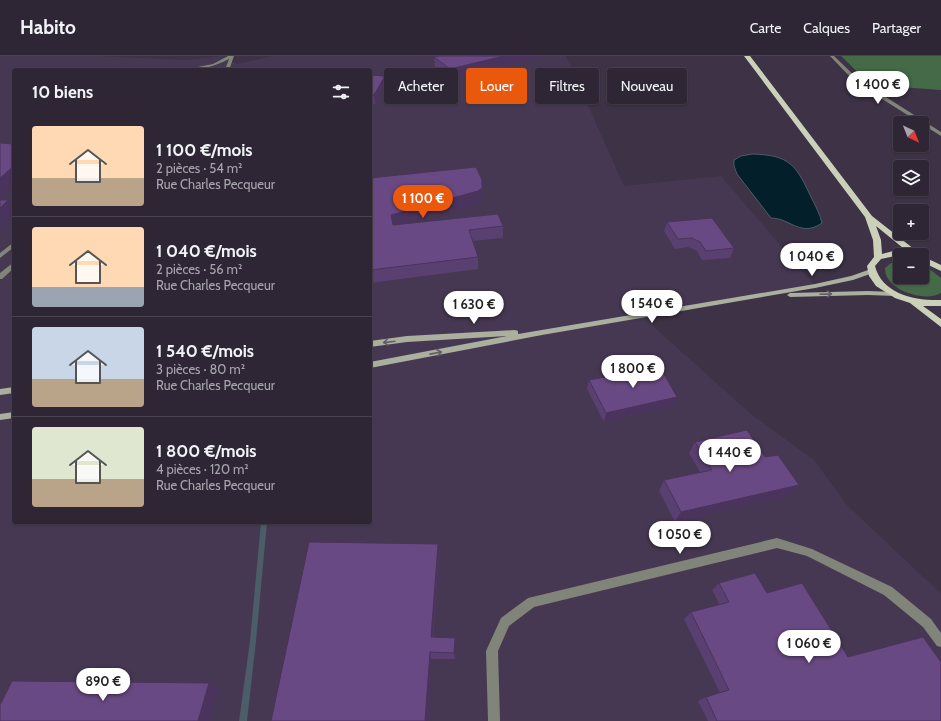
<!DOCTYPE html>
<html lang="fr">
<head>
<meta charset="utf-8">
<style>
  body { margin:0; font-family:Cabin,sans-serif; background:#362e3c; color:#f1f3f6; height:100vh; display:flex; flex-direction:column; font-size:15px; white-space:nowrap }
  * { box-sizing:border-box; margin:0 }
  p { font-size:13px; color:#a7a5ac }
  .icon { flex:none; width:22px; height:22px; fill:none; stroke:currentColor; stroke-width:2; stroke-linecap:round; stroke-linejoin:round }
  .map { position:relative; flex:1; overflow:hidden }
  .side { position:absolute; left:12px; top:12px; width:360px; height:456px; display:flex; flex-direction:column; background:#2e2634; border-radius:4px; box-shadow:0 1px 3px #0004,0 0 0 1px #49434f }
  .side>* { flex:none }
  .banner { position:absolute; left:384px; top:12px; width:380px; height:36px; display:flex; gap:8px }
  .needle { width:26px; rotate:137deg }
  .controls { position:absolute; left:893px; top:60px; display:grid; gap:8px }
  .controls a { display:grid; place-items:center; width:36px; height:36px; border-radius:4px; background:#2e2634; box-shadow:0 1px 3px #0004,0 0 0 1px #49434f; font-size:20px }
  .price { position:absolute; translate:-50% -34px; padding:0 9px; border-radius:14px; background:#fff; color:#222; font-size:13px; line-height:26px; filter:drop-shadow(0 1px 2px #0008) }
  .price::after { content:''; position:absolute; left:50%; top:24px; width:12px; height:9px; margin-left:-6px; background:inherit; clip-path:polygon(0 0,100% 0,50% 100%) }
  .price.current { background:#ea580c; color:#fff }
  ul { padding:0; list-style:none }
  li { display:flex; align-items:center; gap:12px; height:100px; padding:0 20px }
  li+li { border-top:1px solid #49434f }
  li span { display:grid; place-items:center; flex:none; width:112px; height:80px; border-radius:4px; color:#555 }
  li>.icon { margin-inline-start:auto }
  span .icon { width:48px; height:48px; fill:#fffc; stroke-width:1 }
  li b { font-size:17px }
  h2 { display:flex; justify-content:space-between; align-items:center; height:48px; padding:0 20px; font-size:17px }
  .chip { padding:0 14px; border-radius:4px; background:#2e2634; box-shadow:0 1px 3px #0004,0 0 0 1px #49434f; font-size:14px; line-height:36px }
  .chip.current { background:#ea580c; color:#fff }
  header { display:flex; align-items:center; gap:24px; box-sizing:border-box; height:56px; padding:0 20px; background:#2e2634; border-bottom:1px solid #49434f }
  header strong { font-size:19px }
  nav { display:flex; gap:22px; margin-inline-start:auto; font-size:14px }
  .map>svg:first-child { display:block }
  .built { fill:#463852; fill-rule:evenodd }
  .green { fill:#456a47 }
  .water { fill:#031f29; stroke:#4b5d68 }
  .lines { fill:none; stroke-linecap:round; stroke-linejoin:round }
  .stream { fill:#4b5d68; fill-rule:evenodd }
  .minor { fill:#818479; fill-rule:evenodd }
  .tertiary { fill:#818479; fill-rule:evenodd }
  .secondary { fill:#abaf9d; fill-rule:evenodd }
  .primary { fill:#cbd1b9; fill-rule:evenodd }
  .wall { fill:#5a3f71 }
  .shaded-wall { fill:#4a335c }
  .building { fill:#694983; stroke:#4a335c }
  .oneway { stroke:#625e63 }
</style>
</head>
<body>
<header>
<strong>Habito</strong>
<nav><a>Carte</a><a>Calques</a><a>Partager</a></nav>
</header>
<div class="map">
<svg width="941" height="665" viewBox="0 0 941 665">
  <rect width="100%" height="100%" fill="#3d3246"/>
  <path class="built" d="M0,0H99L186,4L222,0L237,8L273,0H566L624,130L721,120L815,230L647,259L655,272L752,359L814,404L847,449L941,538V665H0ZM14,14H370V466H14Z"/>
  <path class="green" d="M841,0H941V34L871,29Z
    M900,205V221H922V209L932,215L941,222V237C925,247 884,234 885,212L891,207Z"/>
  <path class="water" d="M752,98C790,99 796,109 811,141C815,149 820,158 822,167C801,182 790,162 771,162L737,118L734,110V104L741,100Z"/>
  <g class="lines">
    <path class="stream" d="M261,466H267L256,585L247,665H239L250,585Z"/>
    <path class="minor" d="M830,0H834L859,24L941,76V80L855,26Z
      M777,482L812,493L892,531L931,563L941,577V591L937,590L923,571L884,539L807,500L777,492L534,551L509,570L498,595L500,665H488L486,595L501,562L528,542Z"/>
    <path class="tertiary" d="M228,0H234L229,14H225L229,3C214,11 200,14 183,14L213,8Z
      M14,186V191L0,202V197Z
      M14,206V212L2,223H0V217Z"/>
    <path class="secondary" d="M871,213H873V217L853,224L815,232L542,279L370,312V306L507,280L407,286L370,291V285L407,280L515,274L518,275V278L815,228L851,220Z
      M868,235L895,236L898,238L895,240L868,239L790,241L787,239L790,237Z
      M14,331V337L0,339V333Z
      M14,356V362L0,364V358Z"/>
    <path class="primary" d="M744,0H750L872,160L919,197L920,199H900L881,203L875,210C882,238 915,245 941,244V250H923L941,263V271L910,247L895,242L876,230L869,220L867,210L874,201L873,184L865,161ZM876,170L908,196L897,194L882,198L881,184Z
      M922,200L941,209V215L922,206Z"/>
  </g>
  <path class="wall" d="M439,0H545L450,24L435,12L434,1Z
    M370,19L386,29L375,48L370,47Z
    M370,122L482,144L478,147L401,168L503,170V182L473,185L478,201V213L370,227Z
    M667,166L734,192L730,202L702,204L697,195L688,191L675,193L664,175Z
    M589,324L673,350L604,366L587,333Z
    M695,386L765,401L799,429L789,439L675,466L659,435L664,424L700,416L689,397Z
    M439,497L433,581L455,582V603H431L427,665H271Z
    M719,527L767,537L848,601L941,665H708L698,645L706,641L720,637L684,563L691,556L720,549L712,534Z"/>
  <path class="shaded-wall" d="M504,0H545L450,24V13Z
    M385,20L386,29L375,48L374,39Z
    M14,110V128L0,141V122Z
    M482,132V144L478,147L393,171L391,159Z
    M8,144L14,152V159L0,172V152Z
    M677,341L673,350L604,366L606,357Z
    M799,429L789,439L675,466L681,456Z
    M438,488L439,497L432,588L431,581Z
    M455,582V603L454,597Z
    M430,596L431,603L427,665H425Z
    M209,627L218,633L210,665H198Z"/>
  <path class="building" d="M439,0H504L450,13L434,1Z
    M370,19L385,20L374,39H370Z
    M0,87L14,88V110L0,122Z
    M476,111L482,124V132L478,135L391,159L393,169L498,158L503,170L469,174L478,201L370,214V122Z
    M0,144H8L0,152Z
    M712,162L734,192L706,195L700,186L692,182L678,183L667,166Z
    M660,311L677,341L606,357L589,324Z
    M747,374L765,401L778,399L799,429L681,456L664,424L712,414L695,386Z
    M309,486L438,488L431,581L455,582L454,597L430,596L425,665H271Z
    M755,517L767,537L802,527L848,601L923,581L941,606V665H717L706,641L729,634L691,556L729,546L719,527Z
    M12,625L209,627L198,665H0V649Z"/>
  <defs><path id="oneway-shaft" d="M-6 0H5M1.5-3L5.5 0L1.5 3" fill="none" stroke-width="1.6" stroke-linecap="round" stroke-linejoin="round"/></defs>
  <g class="oneway">
    <use href="#oneway-shaft" transform="translate(826 238) rotate(-2)"/>
    <use href="#oneway-shaft" transform="translate(389 286) rotate(173)"/>
    <use href="#oneway-shaft" transform="translate(436 297) rotate(-11)"/>
  </g>
</svg>
<div class="controls">
<a><svg class="needle" viewBox="-14 -14 28 28"><path d="M0-13l5 13h-10z" fill="#e53935"/><path d="M0 13l5-13h-10z" fill="#a7a5ac"/></svg></a>
<a><svg class="icon" aria-label="layers" viewBox="0 0 24 24"><path d="M12 4l9 5-9 5-9-5zM3 14l9 5 9-5"/></svg></a>
<a>+</a>
<a>−</a>
</div>
<b class="price" style="left:878px;top:49px">1 400 €</b>
<b class="price current" style="left:423px;top:163px">1 100 €</b>
<b class="price" style="left:812px;top:221px">1 040 €</b>
<b class="price" style="left:652px;top:268px">1 540 €</b>
<b class="price" style="left:474px;top:269px">1 630 €</b>
<b class="price" style="left:633px;top:333px">1 800 €</b>
<b class="price" style="left:730px;top:417px">1 440 €</b>
<b class="price" style="left:680px;top:499px">1 050 €</b>
<b class="price" style="left:809px;top:608px">1 060 €</b>
<b class="price" style="left:103px;top:646px">890 €</b>
<div class="banner">
<a class="chip">Acheter</a>
<a class="chip current">Louer</a>
<a class="chip">Filtres</a>
<a class="chip">Nouveau</a>
</div>
<section class="side">
<h2>10 biens<svg class="icon" aria-label="filters" viewBox="0 0 24 24"><path d="M4 7h16M4 17h16"/><circle cx="9" cy="7" r="2"/><circle cx="15" cy="17" r="2"/></svg></h2>
<ul>
<li><span style="background:linear-gradient(#ffd9b3 65%,#b9a48a 0)"><svg class="icon" aria-label="home" viewBox="0 0 24 24"><path d="M3 11l9-7 9 7M6 9v11h12V9"/></svg></span><div><b>1 100 €/mois</b><p>2 pièces · 54 m²</p><p>Rue Charles Pecqueur</p></div></li>
<li><span style="background:linear-gradient(#ffd9b3 75%,#9aa5b1 0)"><svg class="icon" aria-label="home" viewBox="0 0 24 24"><path d="M3 11l9-7 9 7M6 9v11h12V9"/></svg></span><div><b>1 040 €/mois</b><p>2 pièces · 56 m²</p><p>Rue Charles Pecqueur</p></div></li>
<li><span style="background:linear-gradient(#c9d6e8 65%,#b9a48a 0)"><svg class="icon" aria-label="home" viewBox="0 0 24 24"><path d="M3 11l9-7 9 7M6 9v11h12V9"/></svg></span><div><b>1 540 €/mois</b><p>3 pièces · 80 m²</p><p>Rue Charles Pecqueur</p></div></li>
<li><span style="background:linear-gradient(#dfe7d0 65%,#b9a48a 0)"><svg class="icon" aria-label="home" viewBox="0 0 24 24"><path d="M3 11l9-7 9 7M6 9v11h12V9"/></svg></span><div><b>1 800 €/mois</b><p>4 pièces · 120 m²</p><p>Rue Charles Pecqueur</p></div></li>
</ul>
</section>
</div>
</body>
</html>
